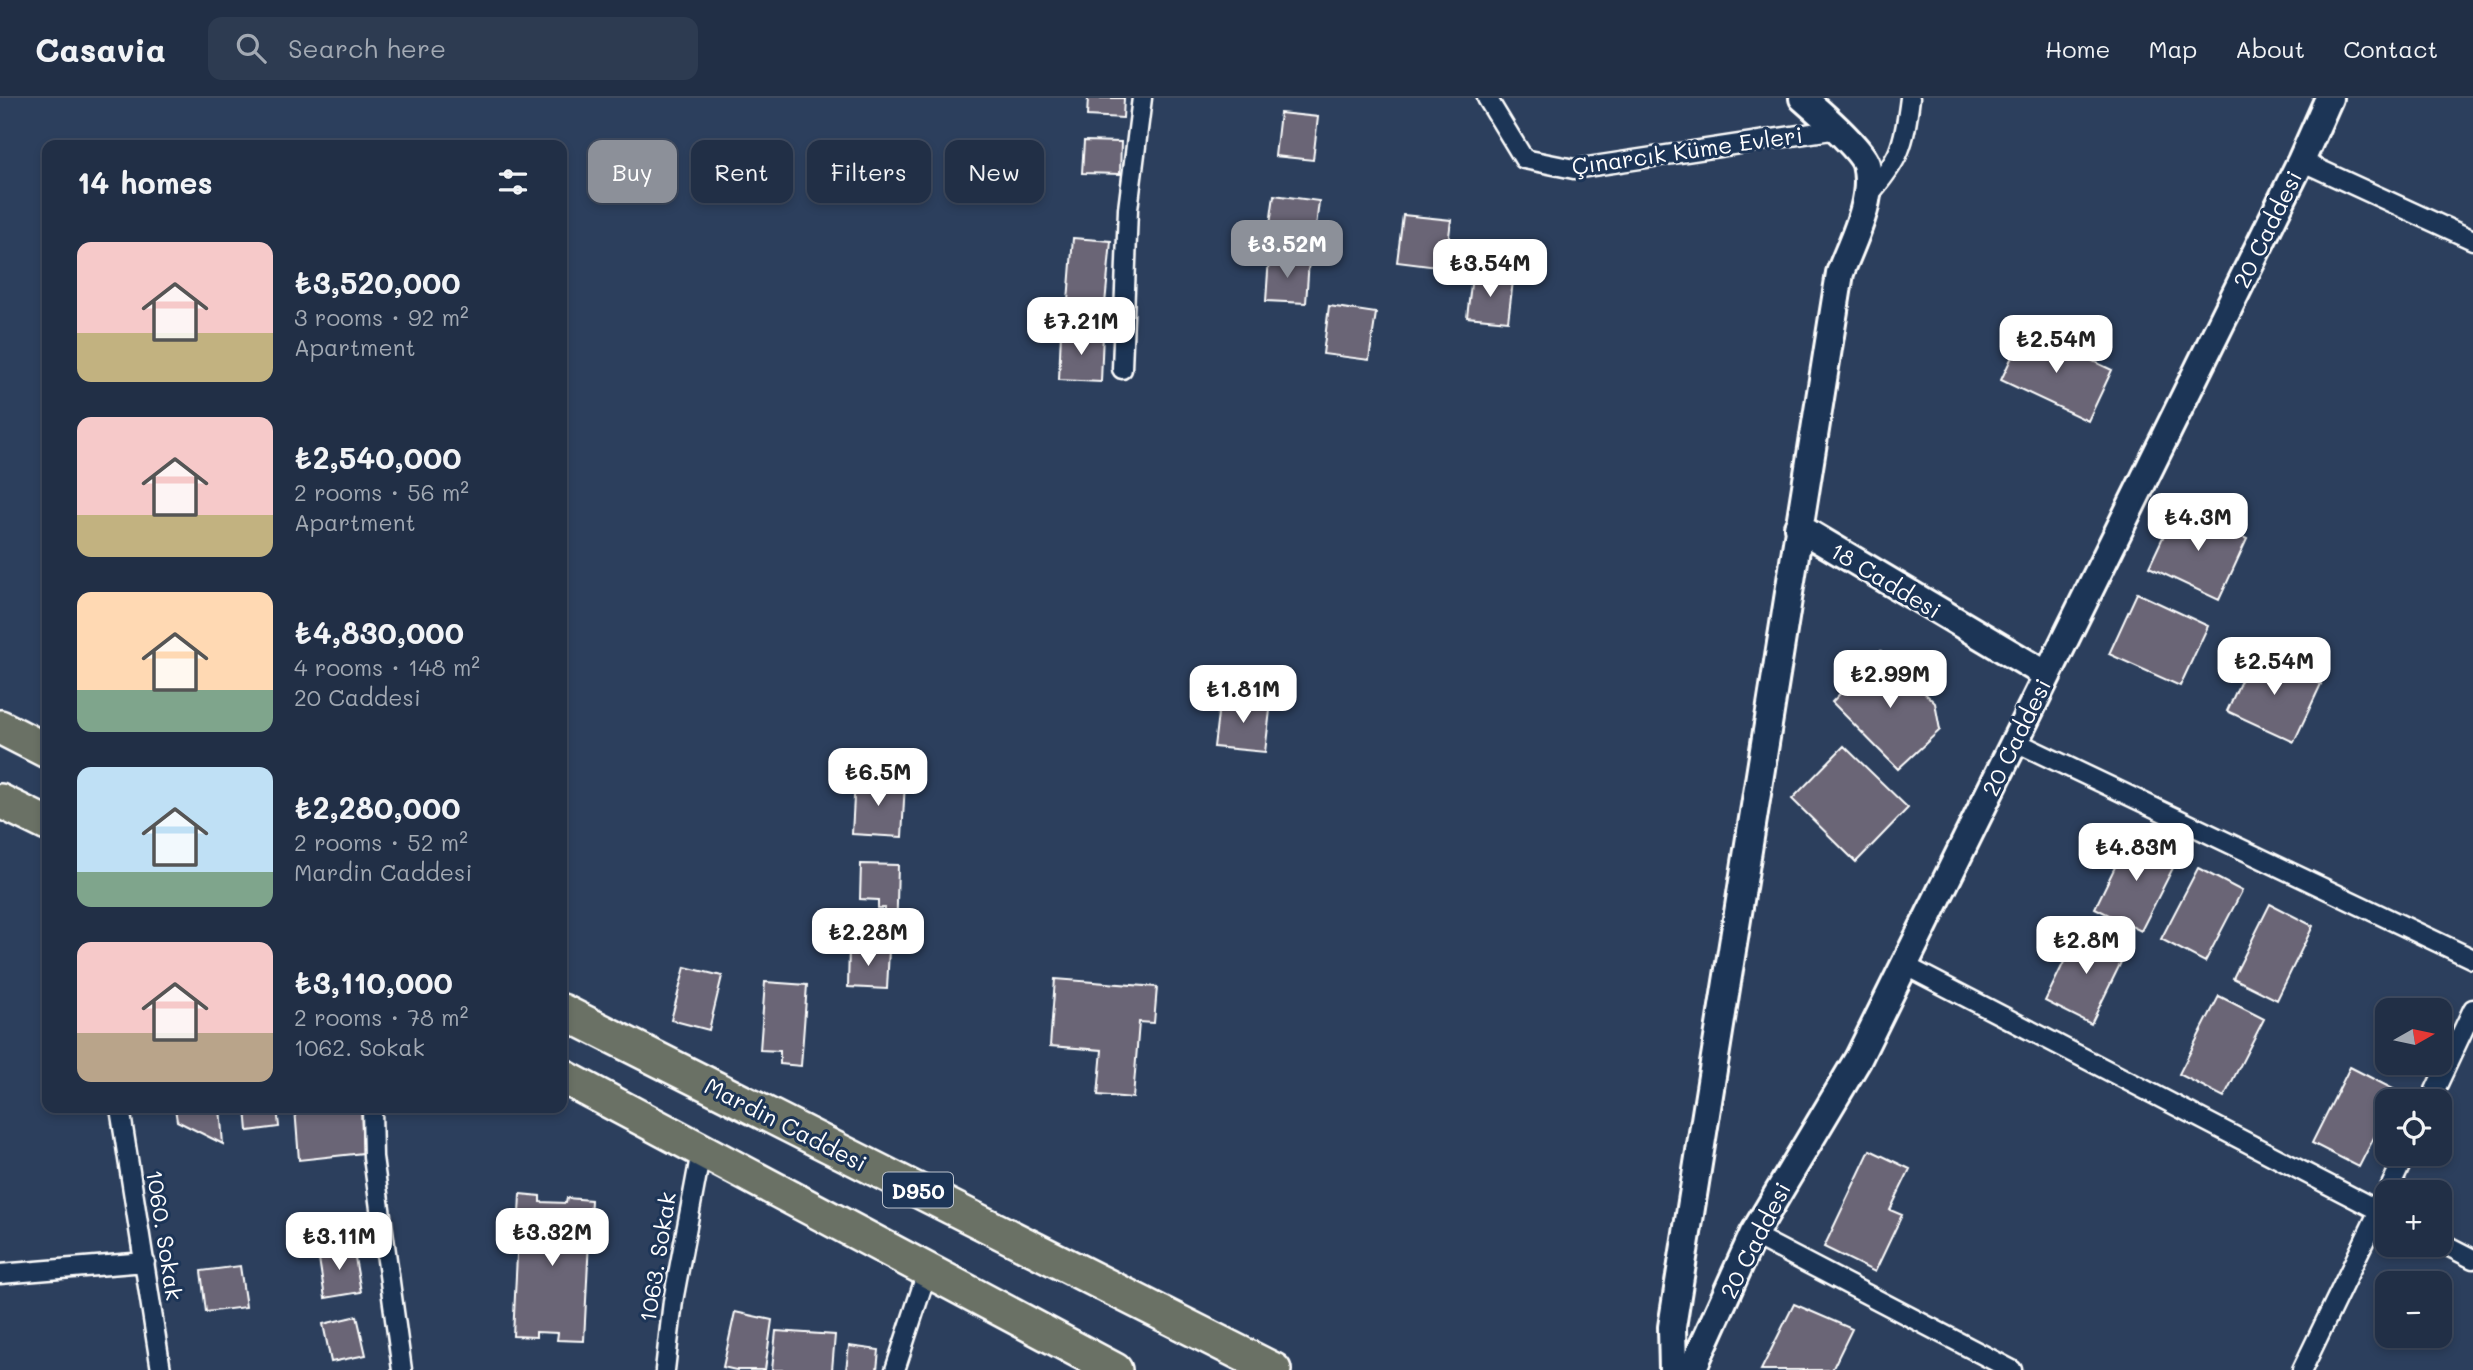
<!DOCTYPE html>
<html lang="en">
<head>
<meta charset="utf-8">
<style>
  body { margin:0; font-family:Mali,sans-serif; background:#2d3b51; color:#f1f3f6; height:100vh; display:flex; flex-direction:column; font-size:26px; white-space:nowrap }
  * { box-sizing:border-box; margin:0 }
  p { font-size:23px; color:#a2a9b3 }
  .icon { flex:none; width:38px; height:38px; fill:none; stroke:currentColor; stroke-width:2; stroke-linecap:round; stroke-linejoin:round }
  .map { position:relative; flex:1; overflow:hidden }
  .side { position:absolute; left:42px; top:42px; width:525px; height:973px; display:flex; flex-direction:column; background:#212f46; border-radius:14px; box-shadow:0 4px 10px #0003,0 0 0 2px #3e4a5f }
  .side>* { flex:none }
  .top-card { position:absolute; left:588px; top:42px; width:665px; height:63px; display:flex; gap:14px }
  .needle { width:46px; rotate:81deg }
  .buttons { position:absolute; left:2375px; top:900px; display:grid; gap:14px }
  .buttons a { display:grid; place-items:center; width:77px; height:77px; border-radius:14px; background:#212f46; box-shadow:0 4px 10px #0003,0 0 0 2px #3e4a5f; font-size:35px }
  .price { position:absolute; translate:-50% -60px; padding:0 16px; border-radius:14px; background:#fff; color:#222; font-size:23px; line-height:46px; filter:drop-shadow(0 2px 4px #0008) }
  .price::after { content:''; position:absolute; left:50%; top:42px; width:21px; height:16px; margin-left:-10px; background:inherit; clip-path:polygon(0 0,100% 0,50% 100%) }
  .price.on { background:#8c9099; color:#fff }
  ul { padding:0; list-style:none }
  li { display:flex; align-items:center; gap:21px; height:175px; padding:0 35px }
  li span { display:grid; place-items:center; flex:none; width:196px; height:140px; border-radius:14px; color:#555 }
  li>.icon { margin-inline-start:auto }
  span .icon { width:84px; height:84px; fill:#fffc; stroke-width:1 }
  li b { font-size:30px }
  h2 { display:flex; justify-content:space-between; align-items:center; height:84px; padding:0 35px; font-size:30px }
  .tag { padding:0 24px; border-radius:14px; background:#212f46; box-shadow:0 4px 10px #0003,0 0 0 2px #3e4a5f; font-size:24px; line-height:63px }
  .tag.on { background:#8c9099; color:#fff }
  header { display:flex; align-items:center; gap:42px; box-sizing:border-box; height:98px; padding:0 35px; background:#212f46; border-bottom:2px solid #3e4a5f }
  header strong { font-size:33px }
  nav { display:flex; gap:38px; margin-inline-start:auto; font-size:24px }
  .search { width:490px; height:63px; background:#2d3b51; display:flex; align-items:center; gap:18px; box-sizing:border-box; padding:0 24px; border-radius:14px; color:#a2a9b3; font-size:26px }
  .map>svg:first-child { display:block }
  .building { fill:#6a6576; stroke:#fff; stroke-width:2 }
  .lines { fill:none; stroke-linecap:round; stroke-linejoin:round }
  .street-casing { stroke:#fff; stroke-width:23 }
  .secondary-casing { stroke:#fff; stroke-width:32 }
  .highway-casing { stroke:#fff; stroke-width:38 }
  .street { stroke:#1d3557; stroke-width:18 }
  .secondary { stroke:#1d3557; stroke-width:26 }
  .highway { stroke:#6b7165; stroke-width:33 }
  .labels { text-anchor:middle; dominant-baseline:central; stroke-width:6; stroke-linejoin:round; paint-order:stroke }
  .shield { fill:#1d3557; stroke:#bbc2cd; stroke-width:2 }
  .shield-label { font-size:21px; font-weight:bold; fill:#fff }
  .street-label { font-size:23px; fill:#fff; stroke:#1d3557 }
</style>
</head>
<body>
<header>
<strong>Casavia</strong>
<div class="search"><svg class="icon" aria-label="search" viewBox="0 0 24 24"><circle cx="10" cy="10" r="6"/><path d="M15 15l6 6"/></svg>Search here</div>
<nav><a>Home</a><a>Map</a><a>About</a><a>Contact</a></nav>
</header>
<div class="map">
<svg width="2473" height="1272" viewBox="0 0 2473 1272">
  <rect width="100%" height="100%" fill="#2c3f5d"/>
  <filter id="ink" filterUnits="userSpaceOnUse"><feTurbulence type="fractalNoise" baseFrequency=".0143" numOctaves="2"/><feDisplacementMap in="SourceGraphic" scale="14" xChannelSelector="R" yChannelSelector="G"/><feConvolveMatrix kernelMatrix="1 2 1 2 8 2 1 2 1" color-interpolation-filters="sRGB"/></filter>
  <g filter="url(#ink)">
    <path class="building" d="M1088,0H1124L1123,20L1087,18Z
      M1280,15L1318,19L1313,62L1275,58Z
      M1084,43L1121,44L1120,76L1082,75Z
      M1274,97L1319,103L1314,146L1268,141Z
      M1403,117L1451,122L1445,170L1397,164Z
      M1073,140L1111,143L1105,206L1068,203Z
      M1269,159L1309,162L1306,205L1266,203Z
      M1472,178L1513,183L1508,223L1467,219Z
      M1329,208L1376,215L1369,262L1323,256Z
      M2025,231L2112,272L2088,323L2001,282Z
      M1061,234L1103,235L1101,284L1059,282Z
      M2177,409L2247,441L2219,502L2149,469Z
      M2137,495L2208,528L2180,588L2109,556Z
      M1881,553L1935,605L1940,632L1898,671L1832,604Z
      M2254,554L2321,586L2294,644L2227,613Z
      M1220,599L1271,604L1265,654L1214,649Z
      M1844,648L1908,710L1856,764L1792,701Z
      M855,681L905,684L902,739L852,736Z
      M2131,736L2178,760L2141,833L2095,810Z
      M861,766L898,767L896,843H884L885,810H878V802L860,801Z
      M2198,770L2242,793L2205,864L2161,841Z
      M2270,806L2313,828L2277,902L2233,880Z
      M2080,831L2126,854L2091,926L2045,903Z
      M849,849L889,851L887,891L848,889Z
      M685,869L722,878L709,932L671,922Z
      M1055,881L1157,889L1154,925L1139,924L1133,1000L1098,997L1102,952L1050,948Z
      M765,884L807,887L801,968L780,966V953L760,952Z
      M2219,898L2264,921L2224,999L2179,976Z
      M2350,969L2397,993L2393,1003H2387V1014L2359,1069L2312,1045Z
      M175,1010H220L223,1046L177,1023Z
      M246,1010H277L279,1029L248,1033Z
      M295,1010H361L363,1055L299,1062Z
      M1870,1052L1910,1071L1890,1112L1902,1117L1875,1174L1824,1149Z
      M520,1096L540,1098V1104L566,1105L567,1100L591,1102L584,1243L557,1242L558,1235L536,1234V1239L513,1238Z
      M353,1148L361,1194L325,1200L318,1154Z
      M240,1168L246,1209L206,1214L201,1173Z
      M1794,1206L1852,1231L1832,1272H1761Z
      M735,1214L772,1222L765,1272H736L723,1269Z
      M357,1218L366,1257L331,1264L323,1226Z
      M776,1233L835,1237L832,1272H772Z
      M849,1248L879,1252L877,1272H846Z"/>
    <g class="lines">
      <g class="street-casing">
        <path id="street" d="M1487,0L1524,61L1574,71L1838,31
          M2301,63L2473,142
          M1867,99C1900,61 1904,49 1910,0
          M1122,271L1128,111L1142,0
          M2014,643L2473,861
          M1904,867L2387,1117
          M2430,1003L2473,911
          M120,1010L161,1272
          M372,1010L373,1059L402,1272
          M2388,1094L2406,1055
          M1753,1137L2012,1272
          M2440,1144L2473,1161
          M0,1176L145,1164
          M665,1272L673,1203L701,1054
          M895,1272L928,1171
          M2302,1272L2387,1096"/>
      </g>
      <g class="secondary-casing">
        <path id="secondary" d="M1798,429L2047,577
          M1673,1272L1672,1229L1840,175C1852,143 1875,102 1866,66C1861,51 1817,12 1803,0
          M1692,1272L1753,1137L1858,961L2301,63L2329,0"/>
      </g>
      <g class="highway-casing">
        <path id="highway" d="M0,629L47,653
          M0,703L47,726
          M562,913L1274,1272
          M562,978L1115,1272"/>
      </g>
      <use href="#street" class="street"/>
      <use href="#secondary" class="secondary"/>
      <use href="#highway" class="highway"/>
    </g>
  </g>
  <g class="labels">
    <rect class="shield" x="883" y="1074.5" width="70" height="35" rx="5"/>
    <g class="shield-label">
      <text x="918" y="1092">D950</text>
    </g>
    <g class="street-label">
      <text transform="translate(1687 52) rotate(-8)">Çınarcık Küme Evleri</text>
      <text transform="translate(2267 131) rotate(-64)">20 Caddesi</text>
      <text transform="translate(1886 482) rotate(31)">18 Caddesi</text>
      <text transform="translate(2016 639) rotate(-64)">20 Caddesi</text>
      <text transform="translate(786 1026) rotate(27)">Mardin Caddesi</text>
      <text transform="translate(165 1137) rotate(81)">1060. Sokak</text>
      <text transform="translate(1755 1142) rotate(-63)">20 Caddesi</text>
      <text transform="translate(657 1159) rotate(-81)">1063. Sokak</text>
    </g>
  </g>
</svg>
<div class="buttons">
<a><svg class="needle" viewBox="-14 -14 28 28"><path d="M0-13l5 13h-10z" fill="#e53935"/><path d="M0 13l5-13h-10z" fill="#a2a9b3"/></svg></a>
<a><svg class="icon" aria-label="locate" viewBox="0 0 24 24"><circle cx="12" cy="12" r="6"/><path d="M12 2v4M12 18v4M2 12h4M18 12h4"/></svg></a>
<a>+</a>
<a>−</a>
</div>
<b class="price on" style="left:1287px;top:182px">₺3.52M</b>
<b class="price" style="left:1490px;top:201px">₺3.54M</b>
<b class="price" style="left:1081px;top:259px">₺7.21M</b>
<b class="price" style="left:2056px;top:277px">₺2.54M</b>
<b class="price" style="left:2198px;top:455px">₺4.3M</b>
<b class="price" style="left:2274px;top:599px">₺2.54M</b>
<b class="price" style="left:1890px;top:612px">₺2.99M</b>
<b class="price" style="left:1243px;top:627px">₺1.81M</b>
<b class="price" style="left:878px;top:710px">₺6.5M</b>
<b class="price" style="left:2136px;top:785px">₺4.83M</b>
<b class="price" style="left:868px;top:870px">₺2.28M</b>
<b class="price" style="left:2086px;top:878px">₺2.8M</b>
<b class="price" style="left:552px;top:1170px">₺3.32M</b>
<b class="price" style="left:339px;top:1174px">₺3.11M</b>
<div class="top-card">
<a class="tag on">Buy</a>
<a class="tag">Rent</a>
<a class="tag">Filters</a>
<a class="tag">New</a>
</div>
<section class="side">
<h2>14 homes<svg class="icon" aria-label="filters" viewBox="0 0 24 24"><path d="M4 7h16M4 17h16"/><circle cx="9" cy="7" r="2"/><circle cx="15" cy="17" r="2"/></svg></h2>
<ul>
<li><span style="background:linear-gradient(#f6c9c9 65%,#c2b280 0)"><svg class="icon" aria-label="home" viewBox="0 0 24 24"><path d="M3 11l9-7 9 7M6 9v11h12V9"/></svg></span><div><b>₺3,520,000</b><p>3 rooms · 92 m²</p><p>Apartment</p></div></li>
<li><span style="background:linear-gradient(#f6c9c9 70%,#c2b280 0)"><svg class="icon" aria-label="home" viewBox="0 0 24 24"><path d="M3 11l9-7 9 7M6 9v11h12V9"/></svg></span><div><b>₺2,540,000</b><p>2 rooms · 56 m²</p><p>Apartment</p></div></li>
<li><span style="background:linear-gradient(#ffd9b3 70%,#7fa58c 0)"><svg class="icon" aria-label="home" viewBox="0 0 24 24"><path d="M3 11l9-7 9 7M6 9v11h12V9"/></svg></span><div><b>₺4,830,000</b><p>4 rooms · 148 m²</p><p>20 Caddesi</p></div></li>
<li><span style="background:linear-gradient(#bfe0f5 75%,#7fa58c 0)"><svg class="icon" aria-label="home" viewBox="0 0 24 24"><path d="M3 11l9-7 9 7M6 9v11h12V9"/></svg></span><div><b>₺2,280,000</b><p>2 rooms · 52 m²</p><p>Mardin Caddesi</p></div></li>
<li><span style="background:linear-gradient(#f6c9c9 65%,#b9a48a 0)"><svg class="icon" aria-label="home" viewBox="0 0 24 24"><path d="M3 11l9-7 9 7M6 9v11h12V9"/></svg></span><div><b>₺3,110,000</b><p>2 rooms · 78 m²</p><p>1062. Sokak</p></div></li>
</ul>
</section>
</div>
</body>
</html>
